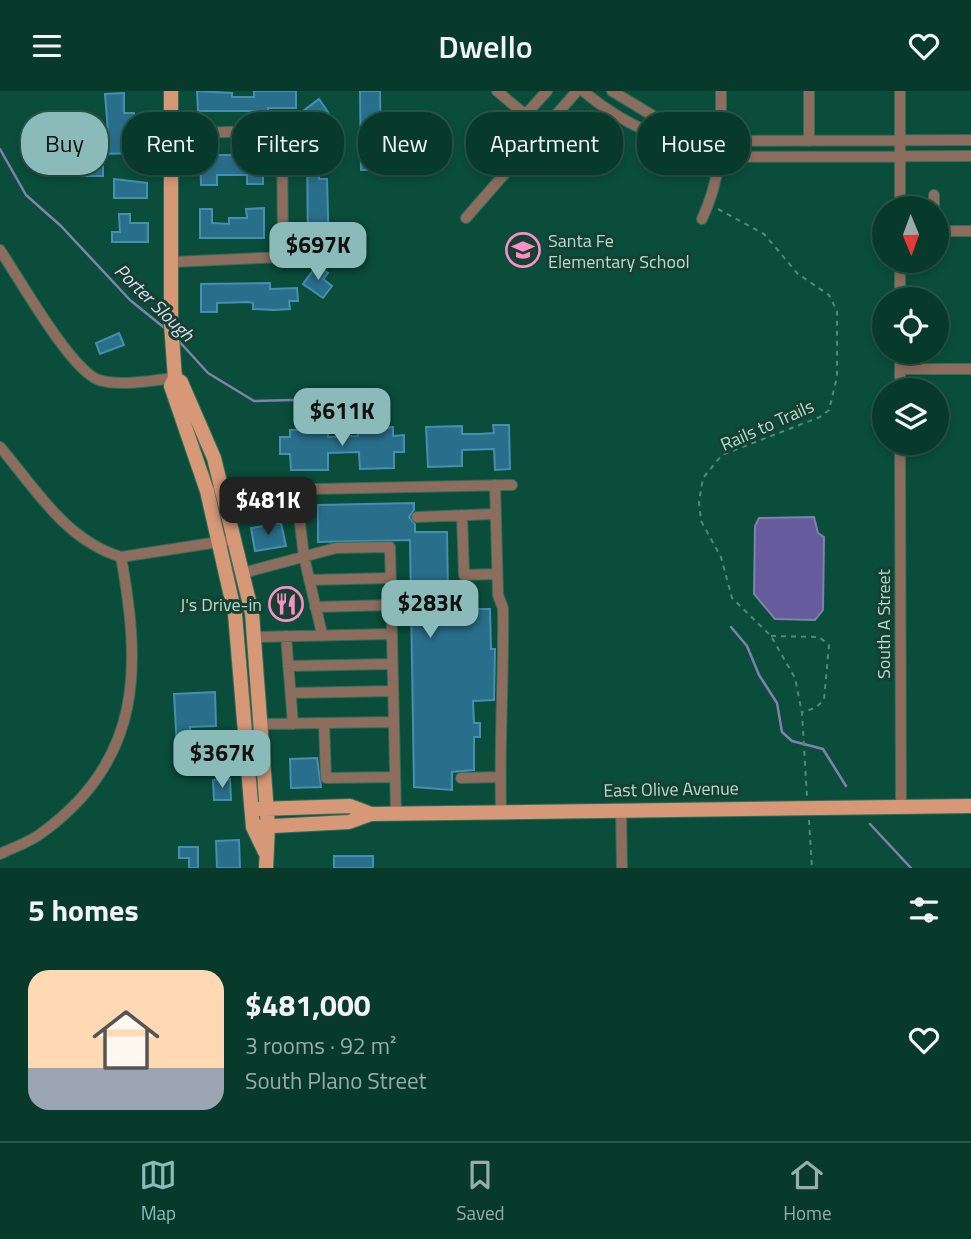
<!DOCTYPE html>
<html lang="en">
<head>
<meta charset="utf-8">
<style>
  body { margin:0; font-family:"Titillium Web",sans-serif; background:#164538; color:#f1f3f6; height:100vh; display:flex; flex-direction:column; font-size:26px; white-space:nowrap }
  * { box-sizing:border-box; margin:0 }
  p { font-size:23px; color:#98ada9 }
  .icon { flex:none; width:38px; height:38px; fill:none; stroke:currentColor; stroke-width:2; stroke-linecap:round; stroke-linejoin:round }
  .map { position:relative; height:777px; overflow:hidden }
  .details { display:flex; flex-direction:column; background:#083a2c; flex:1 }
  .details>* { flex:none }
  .guide { position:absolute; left:21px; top:21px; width:929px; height:63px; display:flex; gap:14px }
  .needle { width:46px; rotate:179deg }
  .tools { position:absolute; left:872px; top:105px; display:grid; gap:14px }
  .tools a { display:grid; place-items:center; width:77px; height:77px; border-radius:50%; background:#083a2c; box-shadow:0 4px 10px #0003,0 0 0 2px #295448; font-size:35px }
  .price { position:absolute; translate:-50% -60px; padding:0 16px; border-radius:14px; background:#8bbbb9; color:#111; font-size:23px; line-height:46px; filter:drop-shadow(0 2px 4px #0008) }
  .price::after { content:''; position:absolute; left:50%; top:42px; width:21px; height:16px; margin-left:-10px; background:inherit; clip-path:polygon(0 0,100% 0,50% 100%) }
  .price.active { background:#222; color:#fff }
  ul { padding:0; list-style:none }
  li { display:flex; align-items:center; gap:21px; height:175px; padding:0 28px }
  li span { display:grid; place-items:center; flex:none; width:196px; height:140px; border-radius:21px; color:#555 }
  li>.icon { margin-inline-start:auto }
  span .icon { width:84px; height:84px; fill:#fffc; stroke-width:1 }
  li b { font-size:30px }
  h2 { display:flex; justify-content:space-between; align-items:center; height:84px; padding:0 28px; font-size:30px }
  .pill { padding:0 24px; border-radius:28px; background:#083a2c; box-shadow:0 4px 10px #0003,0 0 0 2px #295448; font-size:24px; line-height:63px }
  .pill.active { background:#8bbbb9; color:#111 }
  header { display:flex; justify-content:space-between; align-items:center; height:91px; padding:0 28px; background:#083a2c; font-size:32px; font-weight:600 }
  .tab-bar { display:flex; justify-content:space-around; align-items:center; height:98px; border-top:2px solid #295448; background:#083a2c; font-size:19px; color:#98ada9 }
  .tab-bar a { display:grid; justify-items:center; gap:4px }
  .tab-bar .active { color:#8bbbb9 }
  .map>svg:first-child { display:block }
  .water { fill:#655b9d; stroke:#7e82ac; stroke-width:2 }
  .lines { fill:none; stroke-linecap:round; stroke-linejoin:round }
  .stream { stroke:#7e82ac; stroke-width:2.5 }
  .building { fill:#296f8b; stroke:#458fb0; stroke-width:2 }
  .minor-casing { stroke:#306d5b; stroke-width:12 }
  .major-casing { stroke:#306d5b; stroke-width:16 }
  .path { stroke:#528978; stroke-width:2; stroke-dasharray:5 5; stroke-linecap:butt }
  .minor { stroke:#8d6e5e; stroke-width:10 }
  .major { stroke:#d69877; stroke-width:14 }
  .labels { text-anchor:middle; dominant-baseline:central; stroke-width:6; stroke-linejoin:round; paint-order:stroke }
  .poi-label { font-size:18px; fill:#b7ddce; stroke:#154032; text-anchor:start }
  .street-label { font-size:18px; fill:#b7ddce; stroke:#154032 }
  .water-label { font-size:19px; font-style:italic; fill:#deddf1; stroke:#154032 }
</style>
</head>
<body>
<header><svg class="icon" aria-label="menu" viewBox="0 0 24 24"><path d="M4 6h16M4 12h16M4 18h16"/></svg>Dwello<svg class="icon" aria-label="heart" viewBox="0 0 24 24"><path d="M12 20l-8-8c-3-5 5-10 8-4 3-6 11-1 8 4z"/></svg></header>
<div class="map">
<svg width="971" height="777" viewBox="0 0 971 777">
  <rect width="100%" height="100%" fill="#0a4d3b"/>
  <path class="water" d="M814,426L818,442L824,446L823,519L815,529L775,528L754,503L755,435L759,427Z"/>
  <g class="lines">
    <path class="stream" d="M0,58L26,104L61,135L130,209L167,239
      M177,248L208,282L254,310L333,308
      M731,536L747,555L759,584L777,612L782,641L792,650L823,658L846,695
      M870,733L911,777"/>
  </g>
  <path class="building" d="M197,0L232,2V6H254V0H296V17H268V20H198Z
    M360,0H380L381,79H361Z
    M124,2V22H134L132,53H137V62L103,63V85H83V61H64V41H108L105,3Z
    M319,8L332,27L326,32L327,71H319V88H327L329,161L308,162L307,50L323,49L303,20Z
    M200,64H263V93H247V84H217V94H201Z
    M114,88L147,92V107H114Z
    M264,117V147H200V118H212V132L229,133V127H247L246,118Z
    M119,123H130V132H148V151H112V141H120Z
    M317,174L328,182L323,188L332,195L323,207L303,193Z
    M270,192V198L297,197L298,210H289L290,218L274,219L253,218V212L248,211L217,212V221H201V193Z
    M119,242L124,254L100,263L96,252Z
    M493,334H509L510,378L495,379L494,358L462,359V375L428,376L426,336L462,335V343H479L494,342Z
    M393,336V345L404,344V361H394V377L360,378L359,361L328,362V379H291L290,363H280V346H290V339L328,338V346L358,345V338Z
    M414,412V419L409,426L415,433V441H447L448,503L465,502L466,518H490L491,558H495L494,609L473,610L474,632H480V646H474V679L452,681V699L414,696L410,449L318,451V414Z
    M281,432L286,455L255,460L251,437Z
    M291,496L298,526L284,529L277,499Z
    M215,601L216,635L190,636L191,657L177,658L174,603Z
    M317,667L321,696L291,697L290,668Z
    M230,688L231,709H214L213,689Z
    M239,749L240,777H217L216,750Z
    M179,756H198V777H189V767H179Z
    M334,765H373V777H334Z"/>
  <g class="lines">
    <g class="minor-casing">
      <path id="minor" d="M497,0L522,21H528L547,0
        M583,0C623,34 671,54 722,66L971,65
        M612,0L660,29L721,50L971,49
        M809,0V50
        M900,0V117
        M171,43L282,39L283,166L172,171
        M934,104V117
        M466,127L577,0
        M702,128C723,83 721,49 721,0
        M936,140H971
        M0,159C19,187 71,280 99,289C122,296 152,289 175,287
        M900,170V208
        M900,261V299
        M900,278H971
        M900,352L901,715
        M0,356C36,398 65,449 121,466L225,450
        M495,394L498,504L503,517C504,586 499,652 501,720
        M296,398L304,466L322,543
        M216,400L512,394
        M462,424L464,484L497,483
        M417,426L495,423
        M243,482L336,457L390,456L396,723
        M309,489L391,487
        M315,516L391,514
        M286,545L293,633
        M255,546L392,543
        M288,575L392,573
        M291,602L393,600
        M324,632L393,631
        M261,633L324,632L326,687L394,686
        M461,687L500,686
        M621,718L622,777
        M0,763C14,756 31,751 43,741C143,668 141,576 121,466"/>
    </g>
    <g class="major-casing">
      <path id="major" d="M171,0V233L175,287L171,295L207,400L235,523L253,736L265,761
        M175,287L181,291L214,367L252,522L268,735L266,777
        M259,718L350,715L371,723
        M253,736L349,731L371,723L971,715"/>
    </g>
    <path class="path" d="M718,118L764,143L798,183L829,204L837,220V286L829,319L820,326L722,364L703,387L699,411L701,430L721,466L732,507L771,545L795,587L802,622L807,706
      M771,545L819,546L829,554L824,609L815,617L803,621
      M809,729L812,777"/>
    <use href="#minor" class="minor"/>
    <use href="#major" class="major"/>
  </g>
  <defs>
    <g id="school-ring" transform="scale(1.75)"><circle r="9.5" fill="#154032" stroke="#fa8fc6" stroke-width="1.5"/><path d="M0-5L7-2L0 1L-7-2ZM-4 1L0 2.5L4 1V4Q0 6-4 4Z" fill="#fa8fc6"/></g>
    <g id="restaurant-ring" transform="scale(1.75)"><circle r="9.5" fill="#154032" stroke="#fa8fc6" stroke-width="1.5"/><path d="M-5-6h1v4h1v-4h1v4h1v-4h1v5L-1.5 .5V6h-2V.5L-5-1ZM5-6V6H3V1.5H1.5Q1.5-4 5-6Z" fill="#fa8fc6"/></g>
  </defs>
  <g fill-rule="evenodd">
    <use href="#school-ring" x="523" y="159"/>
    <use href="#restaurant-ring" x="286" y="513"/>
  </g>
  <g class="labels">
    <g class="poi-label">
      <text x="548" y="149">Santa Fe<tspan x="548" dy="21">Elementary School</tspan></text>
      <text x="262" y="513" text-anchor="end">J's Drive-in</text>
    </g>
    <g class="street-label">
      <text transform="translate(767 334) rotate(-24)">Rails to Trails</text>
      <text transform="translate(883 533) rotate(-90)">South A Street</text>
      <text transform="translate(671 698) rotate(-1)">East Olive Avenue</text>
    </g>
    <g class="water-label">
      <text transform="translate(155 211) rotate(44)">Porter Slough</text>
    </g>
  </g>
</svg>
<div class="tools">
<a><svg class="needle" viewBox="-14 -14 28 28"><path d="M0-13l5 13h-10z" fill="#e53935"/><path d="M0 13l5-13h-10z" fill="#98ada9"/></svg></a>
<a><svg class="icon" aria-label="locate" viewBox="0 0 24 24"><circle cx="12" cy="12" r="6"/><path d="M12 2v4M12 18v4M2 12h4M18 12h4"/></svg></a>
<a><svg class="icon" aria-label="layers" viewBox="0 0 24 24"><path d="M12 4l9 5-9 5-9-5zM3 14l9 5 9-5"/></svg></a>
</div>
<b class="price" style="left:318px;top:191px">$697K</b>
<b class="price" style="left:342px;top:357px">$611K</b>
<b class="price active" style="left:268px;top:446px">$481K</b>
<b class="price" style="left:430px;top:549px">$283K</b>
<b class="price" style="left:222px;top:699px">$367K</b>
<div class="guide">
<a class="pill active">Buy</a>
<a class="pill">Rent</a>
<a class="pill">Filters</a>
<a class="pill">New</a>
<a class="pill">Apartment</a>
<a class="pill">House</a>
</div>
</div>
<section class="details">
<h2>5 homes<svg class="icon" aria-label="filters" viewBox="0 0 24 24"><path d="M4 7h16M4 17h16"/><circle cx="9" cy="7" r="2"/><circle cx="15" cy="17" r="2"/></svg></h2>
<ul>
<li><span style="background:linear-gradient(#ffd9b3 70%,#9aa5b1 0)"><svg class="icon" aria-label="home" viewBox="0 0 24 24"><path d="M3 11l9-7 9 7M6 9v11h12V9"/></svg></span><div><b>$481,000</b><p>3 rooms · 92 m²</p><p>South Plano Street</p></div><svg class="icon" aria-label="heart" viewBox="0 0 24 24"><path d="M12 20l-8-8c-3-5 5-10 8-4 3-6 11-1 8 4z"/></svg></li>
</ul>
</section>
<nav class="tab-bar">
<a class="active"><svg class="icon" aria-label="map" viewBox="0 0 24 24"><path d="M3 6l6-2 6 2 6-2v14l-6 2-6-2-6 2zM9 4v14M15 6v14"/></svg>Map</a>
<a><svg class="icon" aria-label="saved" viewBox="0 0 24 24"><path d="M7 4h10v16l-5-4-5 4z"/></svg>Saved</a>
<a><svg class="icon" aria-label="home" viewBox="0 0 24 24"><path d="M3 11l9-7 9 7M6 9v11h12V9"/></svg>Home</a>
</nav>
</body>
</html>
